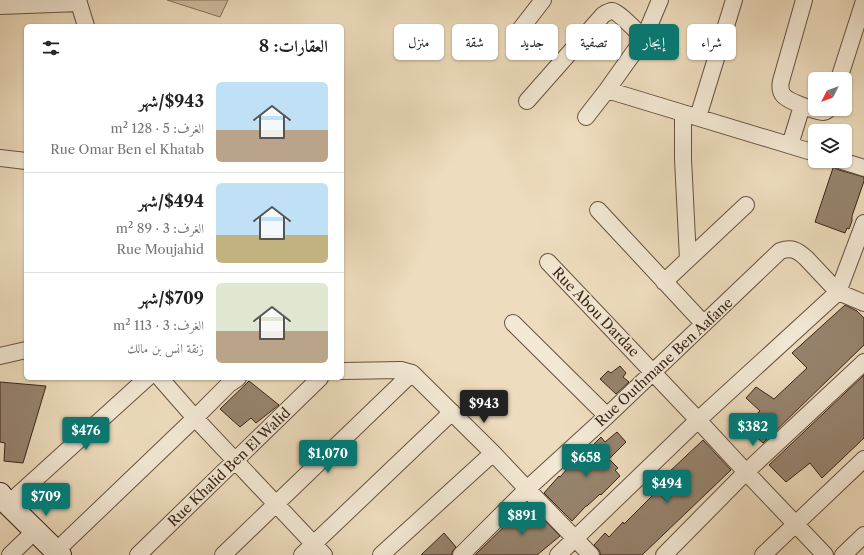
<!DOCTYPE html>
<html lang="ar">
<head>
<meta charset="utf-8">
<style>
  body { margin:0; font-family:"Libre Caslon Text",Amiri,serif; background:#f2f2f2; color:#222; direction:rtl; height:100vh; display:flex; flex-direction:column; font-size:15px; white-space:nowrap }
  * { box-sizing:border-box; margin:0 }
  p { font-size:13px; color:#767676 }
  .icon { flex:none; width:22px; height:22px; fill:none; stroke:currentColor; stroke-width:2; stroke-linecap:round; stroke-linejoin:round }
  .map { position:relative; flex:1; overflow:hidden; direction:ltr }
  .sheet { position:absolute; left:24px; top:24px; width:320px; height:356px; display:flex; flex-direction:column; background:#fff; border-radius:6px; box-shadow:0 1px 3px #0004; direction:rtl }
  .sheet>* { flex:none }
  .hud { position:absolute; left:356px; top:24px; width:380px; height:36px; direction:rtl; display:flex; gap:8px }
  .needle { width:26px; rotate:228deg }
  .fabs { position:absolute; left:808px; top:72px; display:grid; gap:8px }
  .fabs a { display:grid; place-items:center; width:44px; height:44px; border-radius:6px; background:#fff; box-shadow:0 1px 3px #0004; font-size:20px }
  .price { position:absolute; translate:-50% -34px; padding:0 9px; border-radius:4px; background:#0f766e; color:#fff; font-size:13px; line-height:26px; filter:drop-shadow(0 1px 2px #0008) }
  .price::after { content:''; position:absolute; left:50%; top:24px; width:12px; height:9px; margin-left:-6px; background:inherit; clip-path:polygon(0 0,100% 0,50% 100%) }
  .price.current { background:#222; color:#fff }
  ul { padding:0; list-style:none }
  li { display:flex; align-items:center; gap:12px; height:100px; padding:0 16px }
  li+li { border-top:1px solid #e0e0e0 }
  li span { display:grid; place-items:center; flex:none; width:112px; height:80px; border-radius:6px; color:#555 }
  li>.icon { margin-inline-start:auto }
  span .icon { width:48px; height:48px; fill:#fffc; stroke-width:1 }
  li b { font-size:17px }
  h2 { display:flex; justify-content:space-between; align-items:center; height:48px; padding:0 16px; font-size:17px }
  .pill { padding:0 14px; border-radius:6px; background:#fff; box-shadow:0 1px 3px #0004; font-size:14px; line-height:36px }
  .pill.current { background:#0f766e; color:#fff }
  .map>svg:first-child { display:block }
  .green { fill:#cfbda1; stroke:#84705d }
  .building { fill:#97846e; stroke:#3a2419 }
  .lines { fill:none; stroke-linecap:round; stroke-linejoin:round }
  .street-casing { stroke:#675242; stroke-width:18 }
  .secondary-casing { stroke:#3a2419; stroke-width:24 }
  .street { stroke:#f3e8d4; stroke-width:16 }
  .secondary { stroke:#f3e8d4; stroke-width:22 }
  .labels { text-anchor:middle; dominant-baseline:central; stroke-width:3.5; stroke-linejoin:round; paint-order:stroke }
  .street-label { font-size:14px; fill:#3a2419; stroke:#f3e8d4 }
</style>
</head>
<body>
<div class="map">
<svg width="864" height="555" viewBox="0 0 864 555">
  <rect width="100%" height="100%" fill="#eddcbd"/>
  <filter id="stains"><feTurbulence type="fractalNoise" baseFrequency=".005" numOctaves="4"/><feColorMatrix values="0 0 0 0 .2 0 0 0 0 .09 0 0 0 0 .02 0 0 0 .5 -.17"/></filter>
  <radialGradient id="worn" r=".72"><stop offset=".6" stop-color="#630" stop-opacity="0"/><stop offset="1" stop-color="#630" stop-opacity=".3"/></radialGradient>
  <path class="green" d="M167,0H228L220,17Z"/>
  <path class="building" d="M834,165L835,168L839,170L864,177V181L852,216V221L849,229L847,228L845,233L815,222Z
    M845,305L857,311L864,318V345L763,443L744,426L760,411L746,398L756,387L774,399L807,368L792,353Z
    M620,366L626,373L623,377L629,382L616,394L600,379L608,371L611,373Z
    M864,375V438L822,478L810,463L786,482L769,465Z
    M249,381L279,405L256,423L251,418L240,427L220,409Z
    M0,382L46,386L23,463L4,461L5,443L0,442Z
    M617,432L626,442L609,459L618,468L615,470L620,476L601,495L600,494L587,506H586L572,521L544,493L559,476L560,477L568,468L569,469L601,437L605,442Z
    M703,440L731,470L642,555H600V552L598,549L594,545L605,533L609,537L623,522L624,524L657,491L666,501L681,487L668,473Z
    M529,504L560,536L537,555H475L517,514Z
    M444,533L456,547L452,552V555H421Z"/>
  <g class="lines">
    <g class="street-casing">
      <path id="street" d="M78,0L86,26
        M804,0L781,81C780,86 780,92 784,96C788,101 817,112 823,112C826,112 827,110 829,109
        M0,6L79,3
        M519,31L543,0
        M839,79L864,1
        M607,90L815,153
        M527,101L603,15C606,13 609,11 612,11C619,12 638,33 644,38
        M683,113V159L688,259
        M586,117L607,90L644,38L660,0
        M698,117L734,0
        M790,145L802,106
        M0,158L26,161
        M842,161L864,168
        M598,210L704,324
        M548,262L698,420L746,472L825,555
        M664,282L746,205
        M513,323L607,416
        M0,356L26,350
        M342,371L401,370L412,373L493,453L527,489L591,555
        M160,378L195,418L324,555
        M0,502L8,504L147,378
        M56,551L195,418L229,384L238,378
        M10,555L36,530
        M138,555L320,378
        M223,555L412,373
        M302,555L452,412
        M381,555L493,453
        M461,555L527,489L607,416L780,251C792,247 797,250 806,258L838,292L864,303
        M558,555L698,420L838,292L864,223
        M664,555L746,472L864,362
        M763,555L864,459
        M843,555L864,535"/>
    </g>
    <g class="secondary-casing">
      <path id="secondary" d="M0,494L8,504L60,555"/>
    </g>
    <use href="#street" class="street"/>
    <use href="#secondary" class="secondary"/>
  </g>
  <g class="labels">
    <g class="street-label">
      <text transform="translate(596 312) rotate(46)">Rue Abou Dardae</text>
      <text transform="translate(664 362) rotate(-43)">Rue Outhmane Ben Aafane</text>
      <text transform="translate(229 467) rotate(-44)">Rue Khalid Ben El Walid</text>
    </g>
  </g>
  <rect width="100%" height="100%" filter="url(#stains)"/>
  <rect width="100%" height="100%" fill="url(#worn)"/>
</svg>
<div class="fabs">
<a><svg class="needle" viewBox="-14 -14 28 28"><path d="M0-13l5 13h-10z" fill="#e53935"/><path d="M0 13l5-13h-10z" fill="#767676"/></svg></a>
<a><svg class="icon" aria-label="layers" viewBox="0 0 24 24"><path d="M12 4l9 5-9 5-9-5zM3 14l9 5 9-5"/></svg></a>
</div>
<b class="price current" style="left:484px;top:424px">$943</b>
<b class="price" style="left:753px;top:447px">$382</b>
<b class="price" style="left:86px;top:451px">$476</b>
<b class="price" style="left:328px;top:474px">$1,070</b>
<b class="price" style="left:586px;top:478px">$658</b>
<b class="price" style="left:667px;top:504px">$494</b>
<b class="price" style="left:46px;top:517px">$709</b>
<b class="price" style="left:522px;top:536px">$891</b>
<div class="hud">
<a class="pill">شراء</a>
<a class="pill current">إيجار</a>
<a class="pill">تصفية</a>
<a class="pill">جديد</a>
<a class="pill">شقة</a>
<a class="pill">منزل</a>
</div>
<section class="sheet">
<h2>العقارات: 8<svg class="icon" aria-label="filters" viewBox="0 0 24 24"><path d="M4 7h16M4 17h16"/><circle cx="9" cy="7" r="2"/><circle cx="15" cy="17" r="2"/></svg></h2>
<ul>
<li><span style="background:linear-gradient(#bfe0f5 60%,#b9a48a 0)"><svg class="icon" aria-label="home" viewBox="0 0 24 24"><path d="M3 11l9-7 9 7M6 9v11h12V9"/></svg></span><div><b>$943/شهر</b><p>الغرف: 5 · 128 m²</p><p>Rue Omar Ben el Khatab</p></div></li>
<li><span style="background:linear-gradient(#bfe0f5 65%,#c2b280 0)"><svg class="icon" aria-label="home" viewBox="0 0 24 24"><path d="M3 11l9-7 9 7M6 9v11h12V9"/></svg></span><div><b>$494/شهر</b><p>الغرف: 3 · 89 m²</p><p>Rue Moujahid</p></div></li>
<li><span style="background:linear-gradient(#dfe7d0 60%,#b9a48a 0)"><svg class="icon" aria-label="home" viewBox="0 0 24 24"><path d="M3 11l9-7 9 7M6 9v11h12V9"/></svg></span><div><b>$709/شهر</b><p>الغرف: 3 · 113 m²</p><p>زنقة انس بن مالك</p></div></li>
</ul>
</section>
</div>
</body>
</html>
